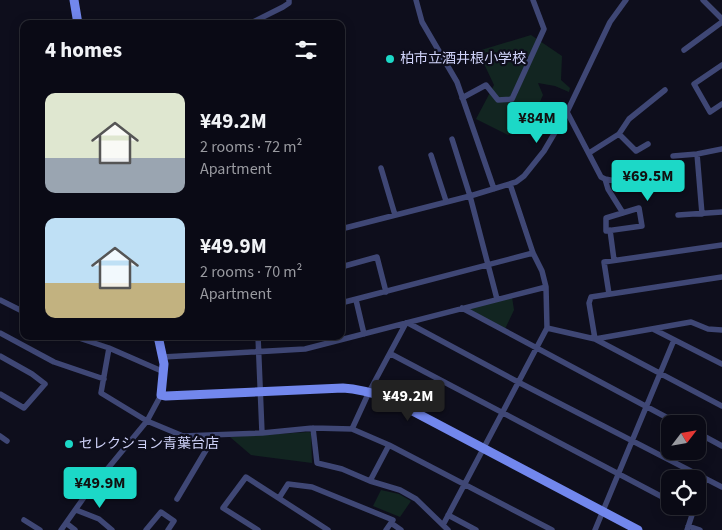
<!DOCTYPE html>
<html lang="en">
<head>
<meta charset="utf-8">
<style>
  body { margin:0; font-family:"Source Sans 3","Noto Sans JP",sans-serif; background:#181822; color:#f1f3f6; height:100vh; display:flex; flex-direction:column; font-size:19px; white-space:nowrap }
  * { box-sizing:border-box; margin:0 }
  p { font-size:16px; color:#999aa0 }
  .icon { flex:none; width:28px; height:28px; fill:none; stroke:currentColor; stroke-width:2; stroke-linecap:round; stroke-linejoin:round }
  .map { position:relative; flex:1; overflow:hidden }
  .details { position:absolute; left:20px; top:20px; width:325px; height:320px; display:flex; flex-direction:column; background:#0a0a15; border-radius:10px; box-shadow:0 2px 12px #0003,0 0 0 1px #2a2b34 }
  .details>* { flex:none }
  .needle { width:32px; rotate:59deg }
  .controls { position:absolute; left:661px; top:415px; display:grid; gap:10px }
  .controls a { display:grid; place-items:center; width:45px; height:45px; border-radius:10px; background:#0a0a15; box-shadow:0 2px 12px #0003,0 0 0 1px #2a2b34; font-size:25px }
  .price { position:absolute; translate:-50% -42px; padding:0 11px; border-radius:5px; background:#1cd8c7; color:#111; font-size:16px; line-height:32px; filter:drop-shadow(0 1px 2px #0008) }
  .price::after { content:''; position:absolute; left:50%; top:30px; width:15px; height:11px; margin-left:-8px; background:inherit; clip-path:polygon(0 0,100% 0,50% 100%) }
  .price.on { background:#222; color:#fff }
  ul { padding:0; list-style:none }
  li { display:flex; align-items:center; gap:15px; height:125px; padding:0 25px }
  li span { display:grid; place-items:center; flex:none; width:140px; height:100px; border-radius:10px; color:#555 }
  li>.icon { margin-inline-start:auto }
  span .icon { width:60px; height:60px; fill:#fffc; stroke-width:1 }
  li b { font-size:21px }
  h2 { display:flex; justify-content:space-between; align-items:center; height:60px; padding:0 25px; font-size:21px }
  .map>svg:first-child { display:block }
  .green { fill:#122521 }
  .lines { fill:none; stroke-linecap:round; stroke-linejoin:round }
  .street { stroke:#3f4775; stroke-width:5.5 }
  .secondary { stroke:#7287ed; stroke-width:9 }
  .poi-dot { fill:#1cd8c7; stroke:#0e0e1c; stroke-width:2 }
  .labels { text-anchor:middle; dominant-baseline:central; stroke-width:4.5; stroke-linejoin:round; paint-order:stroke }
  .poi-label { font-size:14px; fill:#cfd2f9; stroke:#0e0e1c; text-anchor:start }
</style>
</head>
<body>
<div class="map">
<svg width="722" height="530" viewBox="0 0 722 530">
  <rect width="100%" height="100%" fill="#0e0e1c"/>
  <path class="green" d="M531,35L562,56L561,80L570,88L569,92L555,86L538,83L543,95L530,124L508,135L476,119L494,85L478,51Z
    M512,297L514,310L505,329L470,311V308Z
    M309,432L311,433L312,463L251,455L230,437Z
    M381,490L399,494L411,501L400,517L373,506Z"/>
  <g class="lines">
    <path class="street" d="M416,0L422,22L457,82L494,189
      M703,0L722,19
      M249,24L283,7L289,3V0
      M684,50L722,22
      M722,65L694,84L710,112L722,104
      M462,98L486,85L498,100L512,99L544,29L533,0
      M567,112L601,177L605,179L608,189L623,213
      M619,134L636,151L648,144
      M452,139L470,196L497,299
      M589,153L619,134L629,119L665,90
      M697,154L702,214
      M431,155L446,201
      M673,156L697,154L722,149
      M381,168L395,215
      M605,179L616,181L639,174
      M639,208L642,226L606,231V218Z
      M678,215L722,212
      M341,229L470,196L516,182L524,176L544,151L567,112L610,22L626,0
      M610,230L614,260
      M341,267L377,257L386,292
      M722,277L591,297L589,303L595,339L722,406
      M609,294L604,262L722,245
      M0,300L24,312
      M356,300L364,334
      M341,303L533,253
      M462,308L679,424
      M408,323L518,382L722,487
      M547,328L595,339L691,322L708,329L722,330
      M653,329L722,364
      M0,333L54,362L104,379
      M73,336L109,348L164,372
      M258,336L262,433
      M109,348L101,393L147,421L183,436L262,433L313,428L352,429L389,445L552,530
      M391,354L670,501
      M0,356L32,374L45,384L24,408L0,394
      M163,357L305,349L546,287
      M313,428L317,463L342,469L370,481L400,490L416,499L448,530
      M352,429L369,392L406,323
      M698,433L722,446
      M0,436L7,441
      M370,481L389,445
      M279,498L288,484L312,487L393,520L386,530
      M177,499L215,435
      M698,499L705,478
      M680,506L693,513
      M76,510L99,519L112,530
      M448,515L476,530
      M24,520L40,530
      M66,523L75,530
      M391,523L401,530
      M443,525L547,328L546,287L542,271L533,253L510,184
      M688,526L700,530
      M61,530L85,496L147,421L161,395
      M146,530L161,512L174,521L168,530
      M258,530L223,508L246,477L328,530
      M595,530L674,340
      M687,530L695,506"/>
    <path class="secondary" d="M74,0L78,24
      M158,336L164,364L161,395L166,396L343,388C359,389 373,393 388,398L638,530"/>
  </g>
  <g class="poi-dot">
    <circle cx="390" cy="59" r="5"/>
    <circle cx="69" cy="444" r="5"/>
  </g>
  <g class="labels">
    <g class="poi-label">
      <text x="400" y="59">柏市立酒井根小学校</text>
      <text x="79" y="444">セレクション青葉台店</text>
    </g>
  </g>
</svg>
<div class="controls">
<a><svg class="needle" viewBox="-14 -14 28 28"><path d="M0-13l5 13h-10z" fill="#e53935"/><path d="M0 13l5-13h-10z" fill="#999aa0"/></svg></a>
<a><svg class="icon" aria-label="locate" viewBox="0 0 24 24"><circle cx="12" cy="12" r="6"/><path d="M12 2v4M12 18v4M2 12h4M18 12h4"/></svg></a>
</div>
<b class="price" style="left:537px;top:144px">¥84M</b>
<b class="price" style="left:648px;top:202px">¥69.5M</b>
<b class="price on" style="left:408px;top:422px">¥49.2M</b>
<b class="price" style="left:100px;top:509px">¥49.9M</b>
<section class="details">
<h2>4 homes<svg class="icon" aria-label="filters" viewBox="0 0 24 24"><path d="M4 7h16M4 17h16"/><circle cx="9" cy="7" r="2"/><circle cx="15" cy="17" r="2"/></svg></h2>
<ul>
<li><span style="background:linear-gradient(#dfe7d0 65%,#9aa5b1 0)"><svg class="icon" aria-label="home" viewBox="0 0 24 24"><path d="M3 11l9-7 9 7M6 9v11h12V9"/></svg></span><div><b>¥49.2M</b><p>2 rooms · 72 m²</p><p>Apartment</p></div></li>
<li><span style="background:linear-gradient(#bfe0f5 65%,#c2b280 0)"><svg class="icon" aria-label="home" viewBox="0 0 24 24"><path d="M3 11l9-7 9 7M6 9v11h12V9"/></svg></span><div><b>¥49.9M</b><p>2 rooms · 70 m²</p><p>Apartment</p></div></li>
</ul>
</section>
</div>
</body>
</html>
